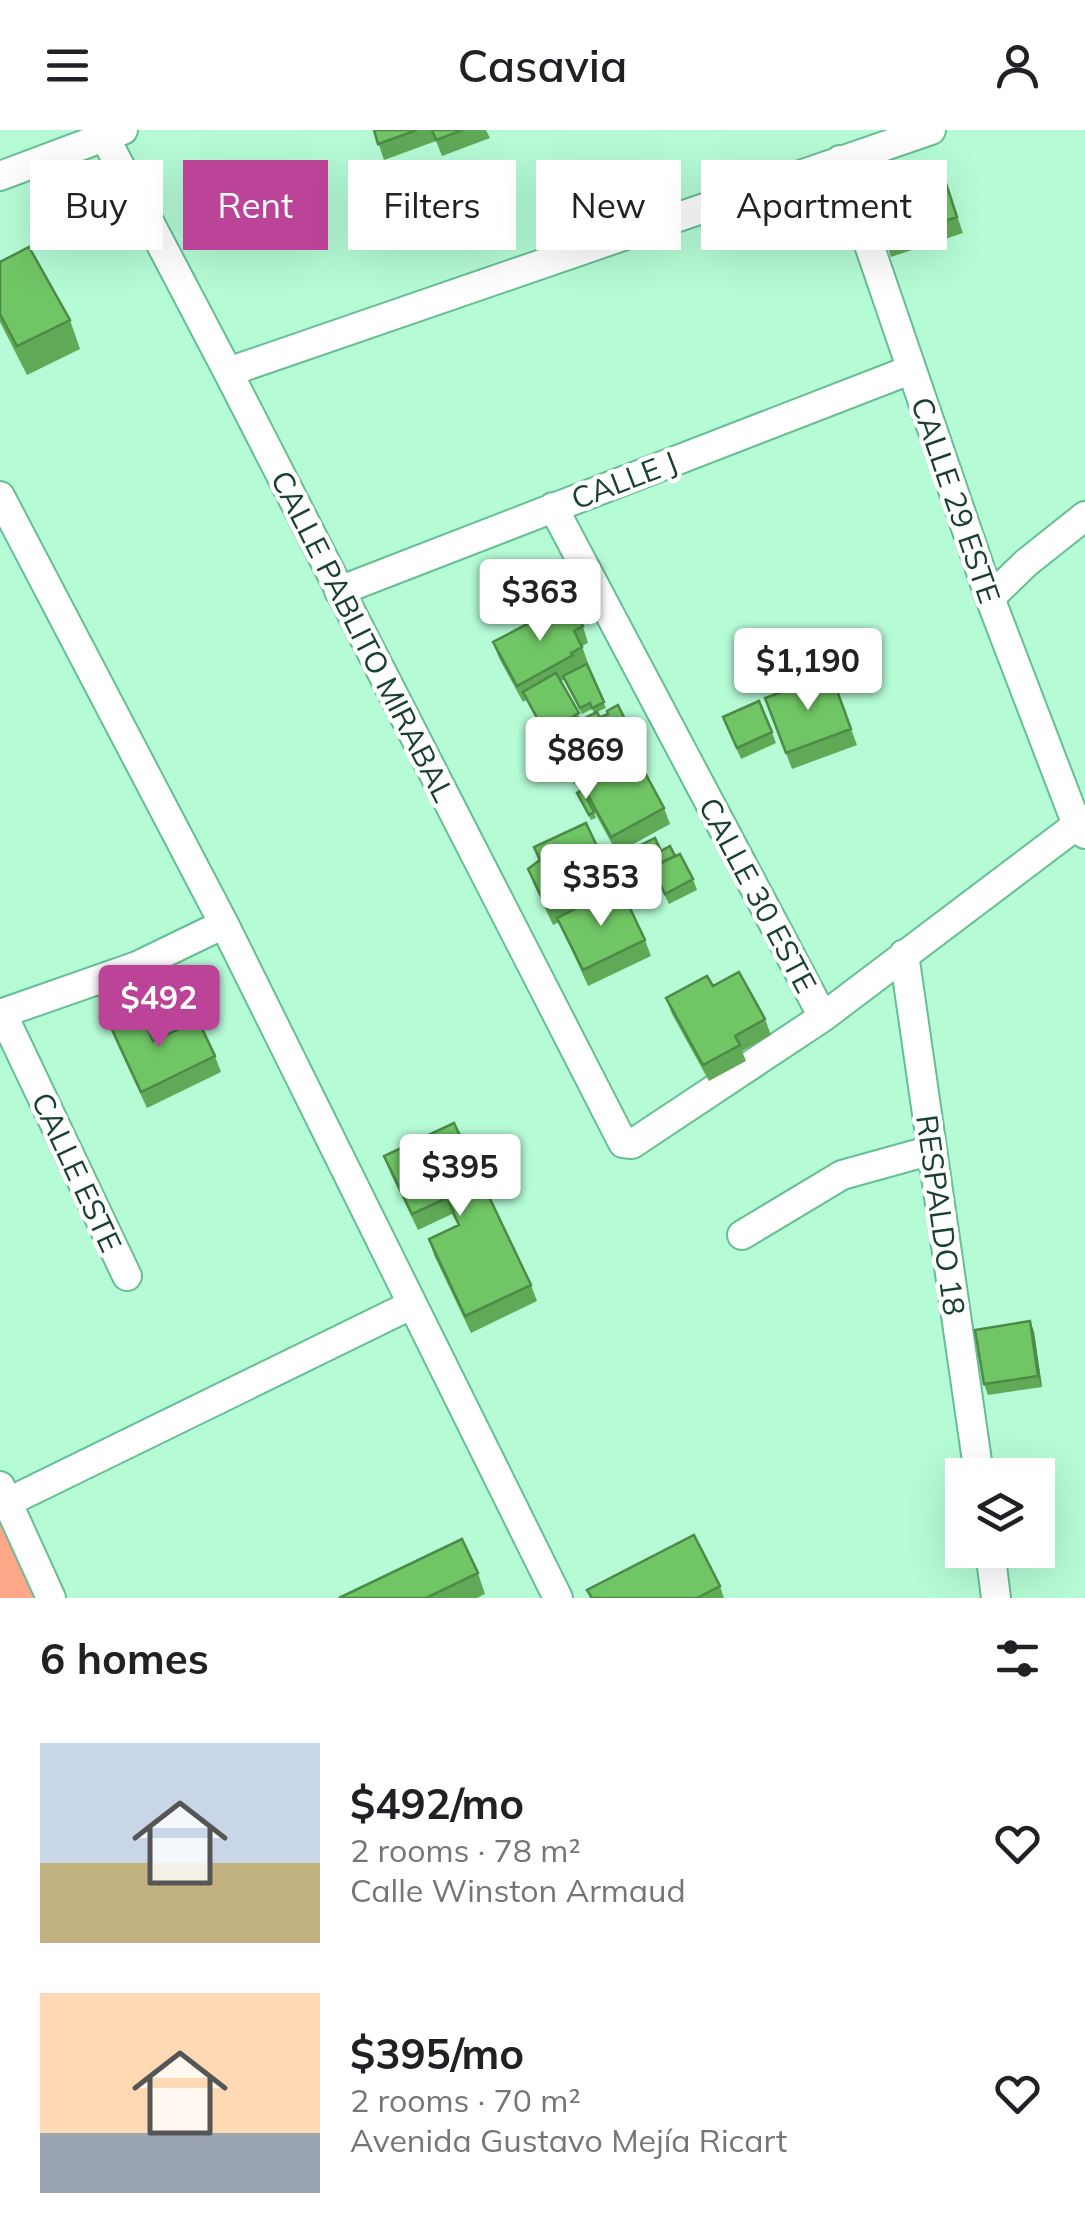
<!DOCTYPE html>
<html lang="en">
<head>
<meta charset="utf-8">
<style>
  body { margin:0; font-family:Mulish,sans-serif; background:#f6f6f6; color:#202124; height:100vh; display:flex; flex-direction:column; font-size:38px; white-space:nowrap }
  * { box-sizing:border-box; margin:0 }
  p { font-size:32px; color:#757577 }
  .icon { flex:none; width:55px; height:55px; fill:none; stroke:currentColor; stroke-width:2; stroke-linecap:round; stroke-linejoin:round }
  .map { position:relative; height:1468px; overflow:hidden }
  .side { display:flex; flex-direction:column; background:#fff; flex:1 }
  .side>* { flex:none }
  .banner { position:absolute; left:30px; top:30px; width:1025px; height:90px; display:flex; gap:20px }
  .controls { position:absolute; left:945px; top:1328px; display:grid; gap:20px }
  .controls a { display:grid; place-items:center; width:110px; height:110px; border-radius:0px; background:#fff; box-shadow:0 10px 40px #0002; font-size:50px }
  .price { position:absolute; translate:-50% -85px; padding:0 22px; border-radius:10px; background:#fff; color:#222; font-size:32px; line-height:65px; filter:drop-shadow(0 2px 5px #0008) }
  .price::after { content:''; position:absolute; left:50%; top:60px; width:30px; height:22px; margin-left:-15px; background:inherit; clip-path:polygon(0 0,100% 0,50% 100%) }
  .price.current { background:#bc4498; color:#fff }
  ul { padding:0; list-style:none }
  li { display:flex; align-items:center; gap:30px; height:250px; padding:0 40px }
  li span { display:grid; place-items:center; flex:none; width:280px; height:200px; border-radius:0px; color:#555 }
  li>.icon { margin-inline-start:auto }
  span .icon { width:120px; height:120px; fill:#fffc; stroke-width:1 }
  li b { font-size:42px }
  h2 { display:flex; justify-content:space-between; align-items:center; height:120px; padding:0 40px; font-size:42px }
  .tag { padding:0 35px; border-radius:0px; background:#fff; box-shadow:0 10px 40px #0002; font-size:35px; line-height:90px }
  .tag.current { background:#bc4498; color:#fff }
  header { display:flex; justify-content:space-between; align-items:center; height:130px; padding:0 40px; background:#fff; font-size:45px; font-weight:600 }
  .map>svg:first-child { display:block }
  .park { fill:#fca888 }
  .lines { fill:none; stroke-linecap:round; stroke-linejoin:round }
  .minor-casing { stroke:#65be94; stroke-width:32 }
  .minor { stroke:#fff; stroke-width:28 }
  .wall { fill:#60a957; fill-rule:evenodd }
  .shaded-wall { fill:#4e8a47 }
  .building { fill:#70c565; stroke:#4e8a47; stroke-width:2.5 }
  .labels { text-anchor:middle; dominant-baseline:central; stroke-width:9; stroke-linejoin:round; paint-order:stroke }
  .street-label { font-size:30px; fill:#1a402f; stroke:#fff }
</style>
</head>
<body>
<header><svg class="icon" aria-label="menu" viewBox="0 0 24 24"><path d="M4 6h16M4 12h16M4 18h16"/></svg>Casavia<svg class="icon" aria-label="person" viewBox="0 0 24 24"><circle cx="12" cy="8" r="4"/><path d="M4 21q1-7 8-7t8 7"/></svg></header>
<div class="map">
<svg width="1085" height="1468" viewBox="0 0 1085 1468">
  <rect width="100%" height="100%" fill="#b5fbd6"/>
  <path class="park" d="M0,1376L51,1468H0Z"/>
  <g class="lines">
    <g class="minor-casing">
      <path id="minor" d="M101,0L228,242L623,1013L632,1014L823,887L1085,689
        M840,30L990,468L1077,695L1085,704
        M0,46L123,0
        M228,242L931,0
        M0,366L224,794L558,1468
        M553,377L823,887
        M339,461L910,240
        M990,468L1026,433L1085,386
        M904,824L979,1345
        M2,883L127,1146
        M0,884L137,836L224,794
        M742,1105L842,1045L932,1020
        M0,1356L51,1468
        M0,1376L411,1175
        M990,1420L996,1468"/>
    </g>
    <use href="#minor" class="minor"/>
  </g>
  <path class="wall" d="M374,0H486L490,8L442,26L436,11L384,30Z
    M941,38L963,103L891,127L869,62Z
    M0,132L70,190L80,219L27,245L0,192Z
    M583,496L588,513L582,516L588,533L587,534L606,578L597,582L602,590L638,616L640,621L635,624L664,678L670,694L617,723L583,661L579,652L574,654L553,611L549,613L526,570L523,572L499,528L493,512ZM564,550L582,584L592,579L594,583L581,590L561,551Z
    M831,544L857,615L792,639L765,568Z
    M723,587L772,602L776,613L741,629Z
    M577,663L594,682L596,688L591,690Z
    M534,717L612,748L616,759L645,810L651,826L588,856L559,792L553,795L534,755L528,739L539,730Z
    M635,718L661,721L675,726L693,749L697,760L669,774L655,746L650,749Z
    M713,856L765,889L771,905L742,921L746,931L709,951L672,884L666,868Z
    M109,893L153,911L215,926L221,942L147,978L115,909Z
    M454,993L531,1155L537,1171L471,1203L434,1125L429,1109L458,1095L452,1084L418,1100L390,1042L384,1026Z
    M1030,1191L1034,1202L1042,1257L988,1265L984,1254Z
    M478,1443L485,1464L477,1468H339Z
    M720,1456L724,1468H590L587,1460Z"/>
  <path class="shaded-wall" d="M1030,1191L1034,1202L1042,1257L1038,1246Z"/>
  <path class="building" d="M374,0H417L378,14Z
    M432,0H463L436,10Z
    M941,38L957,87L885,111L869,62Z
    M29,117L70,190L17,216L0,184V132Z
    M569,472L583,496L574,501L582,517L571,523L573,525L517,556L493,512Z
    M587,534L604,572L592,578L590,573L580,578L563,546Z
    M556,543L579,583L545,602L523,562Z
    M831,544L851,599L786,623L765,568Z
    M759,571L772,602L737,618L723,587Z
    M618,575L638,616L632,619L630,615L618,622L601,587L608,584L607,581Z
    M597,582L617,620L570,643L551,605Z
    M630,615L664,678L611,707L577,645Z
    M582,660L594,682L589,685L577,663Z
    M586,693L612,748L547,778L528,739L540,730L534,717Z
    M655,708L661,721L670,716L675,726L652,737L653,740L648,743L635,718Z
    M680,724L693,749L665,764L652,737Z
    M620,757L645,810L583,840L557,788Z
    M739,842L765,889L735,906L740,915L703,935L666,868L707,846L713,856Z
    M138,879L153,911L198,890L215,926L141,962L109,893Z
    M454,993L531,1155L465,1186L429,1109L459,1095L447,1068L412,1084L384,1026Z
    M1030,1191L1038,1246L984,1254L975,1200Z
    M694,1405L720,1456L697,1468H592L587,1460Z
    M462,1409L478,1443L426,1468H339Z"/>
  <g class="labels">
    <g class="street-label">
      <text transform="translate(624 350) rotate(-21)">CALLE J</text>
      <text transform="translate(956 370) rotate(71)">CALLE 29 ESTE</text>
      <text transform="translate(363 506) rotate(63)">CALLE PABLITO MIRABAL</text>
      <text transform="translate(758 765) rotate(62)">CALLE 30 ESTE</text>
      <text transform="translate(77 1042) rotate(65)">CALLE ESTE</text>
      <text transform="translate(941 1085) rotate(82)">RESPALDO 18</text>
    </g>
  </g>
</svg>
<div class="controls">
<a><svg class="icon" aria-label="layers" viewBox="0 0 24 24"><path d="M12 4l9 5-9 5-9-5zM3 14l9 5 9-5"/></svg></a>
</div>
<b class="price" style="left:540px;top:514px">$363</b>
<b class="price" style="left:808px;top:583px">$1,190</b>
<b class="price" style="left:586px;top:672px">$869</b>
<b class="price" style="left:601px;top:799px">$353</b>
<b class="price current" style="left:159px;top:920px">$492</b>
<b class="price" style="left:460px;top:1089px">$395</b>
<div class="banner">
<a class="tag">Buy</a>
<a class="tag current">Rent</a>
<a class="tag">Filters</a>
<a class="tag">New</a>
<a class="tag">Apartment</a>
</div>
</div>
<section class="side">
<h2>6 homes<svg class="icon" aria-label="filters" viewBox="0 0 24 24"><path d="M4 7h16M4 17h16"/><circle cx="9" cy="7" r="2"/><circle cx="15" cy="17" r="2"/></svg></h2>
<ul>
<li><span style="background:linear-gradient(#c9d6e8 60%,#c2b280 0)"><svg class="icon" aria-label="home" viewBox="0 0 24 24"><path d="M3 11l9-7 9 7M6 9v11h12V9"/></svg></span><div><b>$492/mo</b><p>2 rooms · 78 m²</p><p>Calle Winston Armaud</p></div><svg class="icon" aria-label="heart" viewBox="0 0 24 24"><path d="M12 20l-8-8c-3-5 5-10 8-4 3-6 11-1 8 4z"/></svg></li>
<li><span style="background:linear-gradient(#ffd9b3 70%,#9aa5b1 0)"><svg class="icon" aria-label="home" viewBox="0 0 24 24"><path d="M3 11l9-7 9 7M6 9v11h12V9"/></svg></span><div><b>$395/mo</b><p>2 rooms · 70 m²</p><p>Avenida Gustavo Mejía Ricart</p></div><svg class="icon" aria-label="heart" viewBox="0 0 24 24"><path d="M12 20l-8-8c-3-5 5-10 8-4 3-6 11-1 8 4z"/></svg></li>
</ul>
</section>
</body>
</html>
